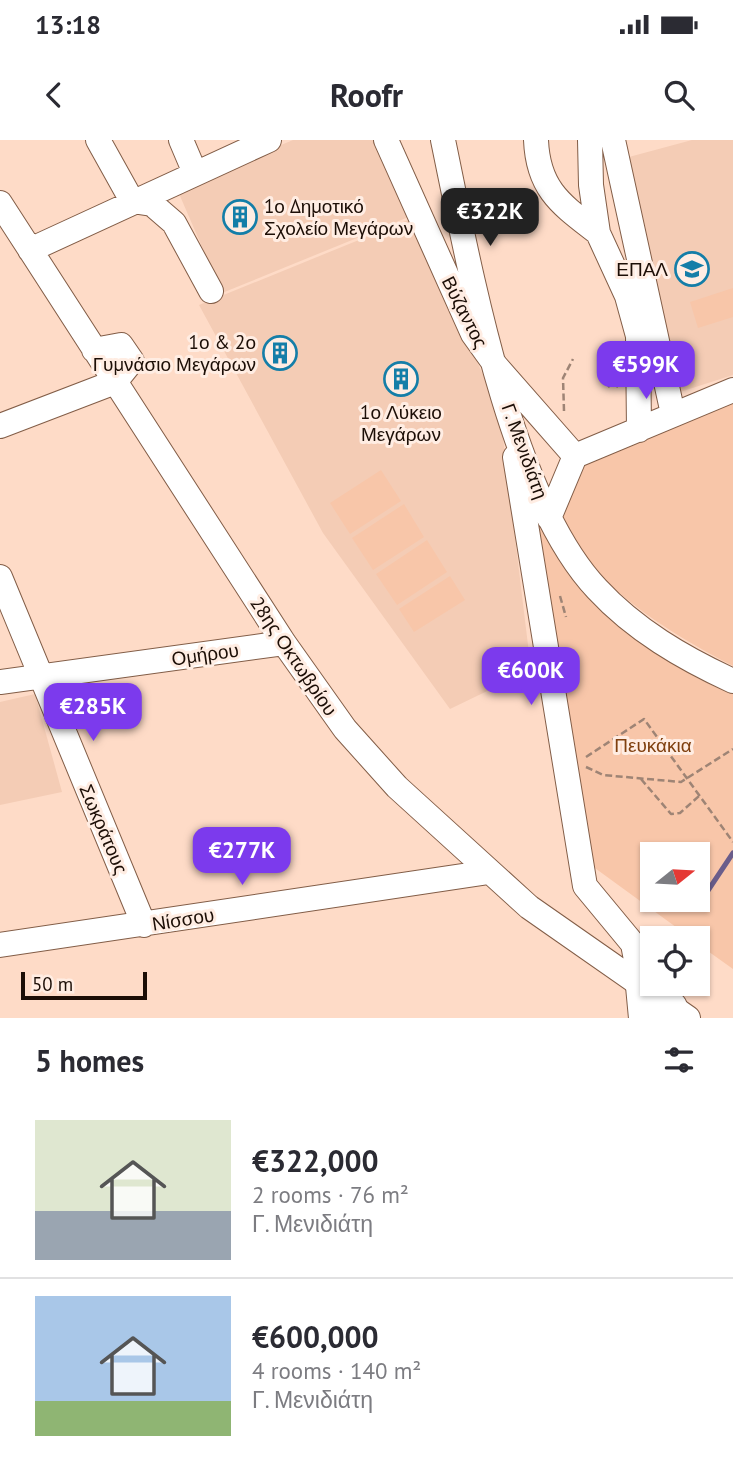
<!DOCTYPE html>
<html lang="en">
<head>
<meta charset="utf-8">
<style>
  body { margin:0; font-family:"PT Sans",sans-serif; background:#f2f2f3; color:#2b2b33; height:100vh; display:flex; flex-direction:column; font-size:26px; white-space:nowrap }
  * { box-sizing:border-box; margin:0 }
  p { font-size:23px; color:#7c7c81 }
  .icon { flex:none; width:38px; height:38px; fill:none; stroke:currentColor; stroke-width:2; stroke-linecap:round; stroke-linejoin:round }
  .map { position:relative; height:878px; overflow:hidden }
  .side { display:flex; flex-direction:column; background:#fff; flex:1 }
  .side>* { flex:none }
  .needle { width:46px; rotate:72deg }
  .fabs { position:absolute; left:640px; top:702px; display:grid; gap:14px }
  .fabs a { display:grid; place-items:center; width:70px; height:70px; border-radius:0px; background:#fff; box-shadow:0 2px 5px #0004; font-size:35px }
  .scale { position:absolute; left:21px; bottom:18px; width:126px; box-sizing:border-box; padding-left:7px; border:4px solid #1c0e06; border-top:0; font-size:19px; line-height:24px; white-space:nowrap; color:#1c0e06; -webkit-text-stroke:5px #ffede3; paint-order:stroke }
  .price { position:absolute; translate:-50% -60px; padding:0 16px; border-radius:14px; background:#7c3aed; color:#fff; font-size:23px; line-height:46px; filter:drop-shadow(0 2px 4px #0008) }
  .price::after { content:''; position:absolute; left:50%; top:42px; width:21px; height:16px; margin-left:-10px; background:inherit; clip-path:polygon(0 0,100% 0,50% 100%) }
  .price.selected { background:#222; color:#fff }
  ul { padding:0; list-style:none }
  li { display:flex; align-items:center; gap:21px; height:175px; padding:0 35px }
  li+li { border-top:2px solid #e1e1e2 }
  li span { display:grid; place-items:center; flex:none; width:196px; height:140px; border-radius:0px; color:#555 }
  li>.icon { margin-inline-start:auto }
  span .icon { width:84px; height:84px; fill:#fffc; stroke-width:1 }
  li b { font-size:30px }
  h2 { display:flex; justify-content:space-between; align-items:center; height:84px; padding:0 35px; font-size:30px }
  .status { display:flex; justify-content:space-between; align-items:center; height:49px; padding:0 35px; background:#fff; direction:ltr }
  .status svg { height:19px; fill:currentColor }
  header { display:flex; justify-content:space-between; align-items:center; height:91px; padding:0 35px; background:#fff; font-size:32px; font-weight:700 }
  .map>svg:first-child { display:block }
  .built { fill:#f4ccb5 }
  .green { fill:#f8c6a9; fill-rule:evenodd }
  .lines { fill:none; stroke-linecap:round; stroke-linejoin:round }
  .stream { stroke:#6a5d8b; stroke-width:5 }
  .minor-casing { stroke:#825d47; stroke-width:26 }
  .major-casing { stroke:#825d47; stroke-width:32 }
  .path { stroke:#9e8475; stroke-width:2.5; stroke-dasharray:7 3.5; stroke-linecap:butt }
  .minor { stroke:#fff; stroke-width:24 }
  .major { stroke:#fff; stroke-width:30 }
  .labels { text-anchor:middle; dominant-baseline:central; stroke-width:6; stroke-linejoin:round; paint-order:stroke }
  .poi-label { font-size:19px; fill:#1c0e06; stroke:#ffede3; text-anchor:end }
  .street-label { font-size:19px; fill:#1c0e06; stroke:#ffede3 }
  .park-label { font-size:19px; fill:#80400f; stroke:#ffede3 }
</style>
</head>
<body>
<div class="status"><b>13:18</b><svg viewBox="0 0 49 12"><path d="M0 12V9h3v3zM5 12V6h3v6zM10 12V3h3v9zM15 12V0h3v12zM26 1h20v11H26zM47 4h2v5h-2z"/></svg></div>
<header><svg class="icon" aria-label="back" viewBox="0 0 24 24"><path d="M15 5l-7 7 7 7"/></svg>Roofr<svg class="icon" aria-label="search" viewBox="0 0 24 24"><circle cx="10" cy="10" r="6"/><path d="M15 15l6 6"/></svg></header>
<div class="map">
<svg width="733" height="878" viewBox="0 0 733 878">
  <rect width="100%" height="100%" fill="#fedbc7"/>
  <path class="built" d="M293,0H381L411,76L222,153L177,49Z
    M692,0H733V235L680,252L629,17Z
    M413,78L500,273L531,530L450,569L323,393L199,165Z
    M35,554L62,652L0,665V562Z"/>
  <path class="green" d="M733,148V177L698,188L690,162Z
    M733,256V526C679,498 626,466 586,420C574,407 566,390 556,375L579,321Z
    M381,330L401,361L350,394L330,363Z
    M530,356C555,432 600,475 666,518C687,532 708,546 733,553V829L698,804V798H691L588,723ZM653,714H698V760H653Z
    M404,364L424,397L373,430L352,398Z
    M427,400L447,432L397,465L376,434Z
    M450,436L465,460L414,492L399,469Z"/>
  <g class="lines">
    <path class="stream" d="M705,755L733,713"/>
    <g class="minor-casing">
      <path id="minor" d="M98,0L132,61
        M181,0L195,33
        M386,0L473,194L496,226L575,316
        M443,0C469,125 510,357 597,449C635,490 683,518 733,541
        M536,0C538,50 562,65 598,93
        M590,0L591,45L598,93L627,156L638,196L639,290
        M613,0L673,274
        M132,61L152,64L174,83L211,151
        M0,63L284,503L345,589L397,647L529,767L688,878
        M30,110L269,0
        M0,286L115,242L132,221L121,205L94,210
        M515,317L585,746L633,804L641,846
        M549,378L575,316L733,250
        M0,437L144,785
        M0,542L284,503
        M0,805L489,732"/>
    </g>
    <g class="major-casing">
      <path id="major" d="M641,846L644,878
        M669,878L672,867"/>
    </g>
    <path class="path" d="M608,247L613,242L618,247
      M564,271L563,238L573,219
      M560,456L566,477
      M586,617L644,579L733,702
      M586,627L603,635L681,642L733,609
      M641,639L671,674L680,673L699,656"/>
    <use href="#minor" class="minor"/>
    <use href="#major" class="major"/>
  </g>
  <defs>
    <g id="building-ring" transform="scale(1.75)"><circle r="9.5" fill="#ffede3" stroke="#147ea8" stroke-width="1.5"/><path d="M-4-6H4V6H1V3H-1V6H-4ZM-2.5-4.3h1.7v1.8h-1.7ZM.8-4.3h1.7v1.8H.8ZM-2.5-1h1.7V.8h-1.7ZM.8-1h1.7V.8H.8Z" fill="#147ea8"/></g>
    <g id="school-ring" transform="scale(1.75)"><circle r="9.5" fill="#ffede3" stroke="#147ea8" stroke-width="1.5"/><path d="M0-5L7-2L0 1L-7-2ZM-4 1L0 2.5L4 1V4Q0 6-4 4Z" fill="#147ea8"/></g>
  </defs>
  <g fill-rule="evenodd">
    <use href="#building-ring" x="240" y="77"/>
    <use href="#school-ring" x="692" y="129"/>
    <use href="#building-ring" x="280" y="213"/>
    <use href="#building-ring" x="401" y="239"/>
  </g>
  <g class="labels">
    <g class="poi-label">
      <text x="264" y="66" text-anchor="start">1ο Δημοτικό<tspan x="264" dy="22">Σχολείο Μεγάρων</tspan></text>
      <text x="668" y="129">ΕΠΑΛ</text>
      <text x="256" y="202">1ο &amp; 2ο<tspan x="256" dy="22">Γυμνάσιο Μεγάρων</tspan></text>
      <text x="401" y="272" text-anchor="middle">1ο Λύκειο<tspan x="401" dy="22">Μεγάρων</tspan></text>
    </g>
    <g class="street-label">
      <text transform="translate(465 172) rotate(63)">Βύζαντος</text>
      <text transform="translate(525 311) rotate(70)">Γ. Μενιδιάτη</text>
      <text transform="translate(205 514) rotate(-8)">Ομήρου</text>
      <text transform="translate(294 516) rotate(56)">28ης Οκτωβρίου</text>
      <text transform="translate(104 689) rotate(67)">Σωκράτους</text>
      <text transform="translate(183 779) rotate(-9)">Νίσσου</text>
    </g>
    <g class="park-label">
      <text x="653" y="605">Πευκάκια</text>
    </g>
  </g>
</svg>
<div class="fabs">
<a><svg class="needle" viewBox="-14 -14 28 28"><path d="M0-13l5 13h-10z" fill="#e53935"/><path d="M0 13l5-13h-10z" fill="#7c7c81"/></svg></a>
<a><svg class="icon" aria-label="locate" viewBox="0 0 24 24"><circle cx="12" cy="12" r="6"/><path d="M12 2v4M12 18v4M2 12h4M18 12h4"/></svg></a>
</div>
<div class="scale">50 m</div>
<b class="price selected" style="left:490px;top:108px">€322K</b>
<b class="price" style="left:646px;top:261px">€599K</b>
<b class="price" style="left:531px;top:567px">€600K</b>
<b class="price" style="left:93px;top:603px">€285K</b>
<b class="price" style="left:242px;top:747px">€277K</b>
</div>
<section class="side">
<h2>5 homes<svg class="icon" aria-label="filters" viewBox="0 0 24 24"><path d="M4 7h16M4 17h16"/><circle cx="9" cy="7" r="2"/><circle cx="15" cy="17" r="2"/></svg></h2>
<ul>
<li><span style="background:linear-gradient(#dfe7d0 65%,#9aa5b1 0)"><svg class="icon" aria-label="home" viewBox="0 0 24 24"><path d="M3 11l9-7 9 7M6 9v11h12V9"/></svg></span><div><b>€322,000</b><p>2 rooms · 76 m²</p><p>Γ. Μενιδιάτη</p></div></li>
<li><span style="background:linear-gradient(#a9c7e8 75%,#8fb573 0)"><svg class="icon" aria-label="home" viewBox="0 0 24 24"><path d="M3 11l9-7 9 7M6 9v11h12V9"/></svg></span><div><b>€600,000</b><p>4 rooms · 140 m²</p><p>Γ. Μενιδιάτη</p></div></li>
</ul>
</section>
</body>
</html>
